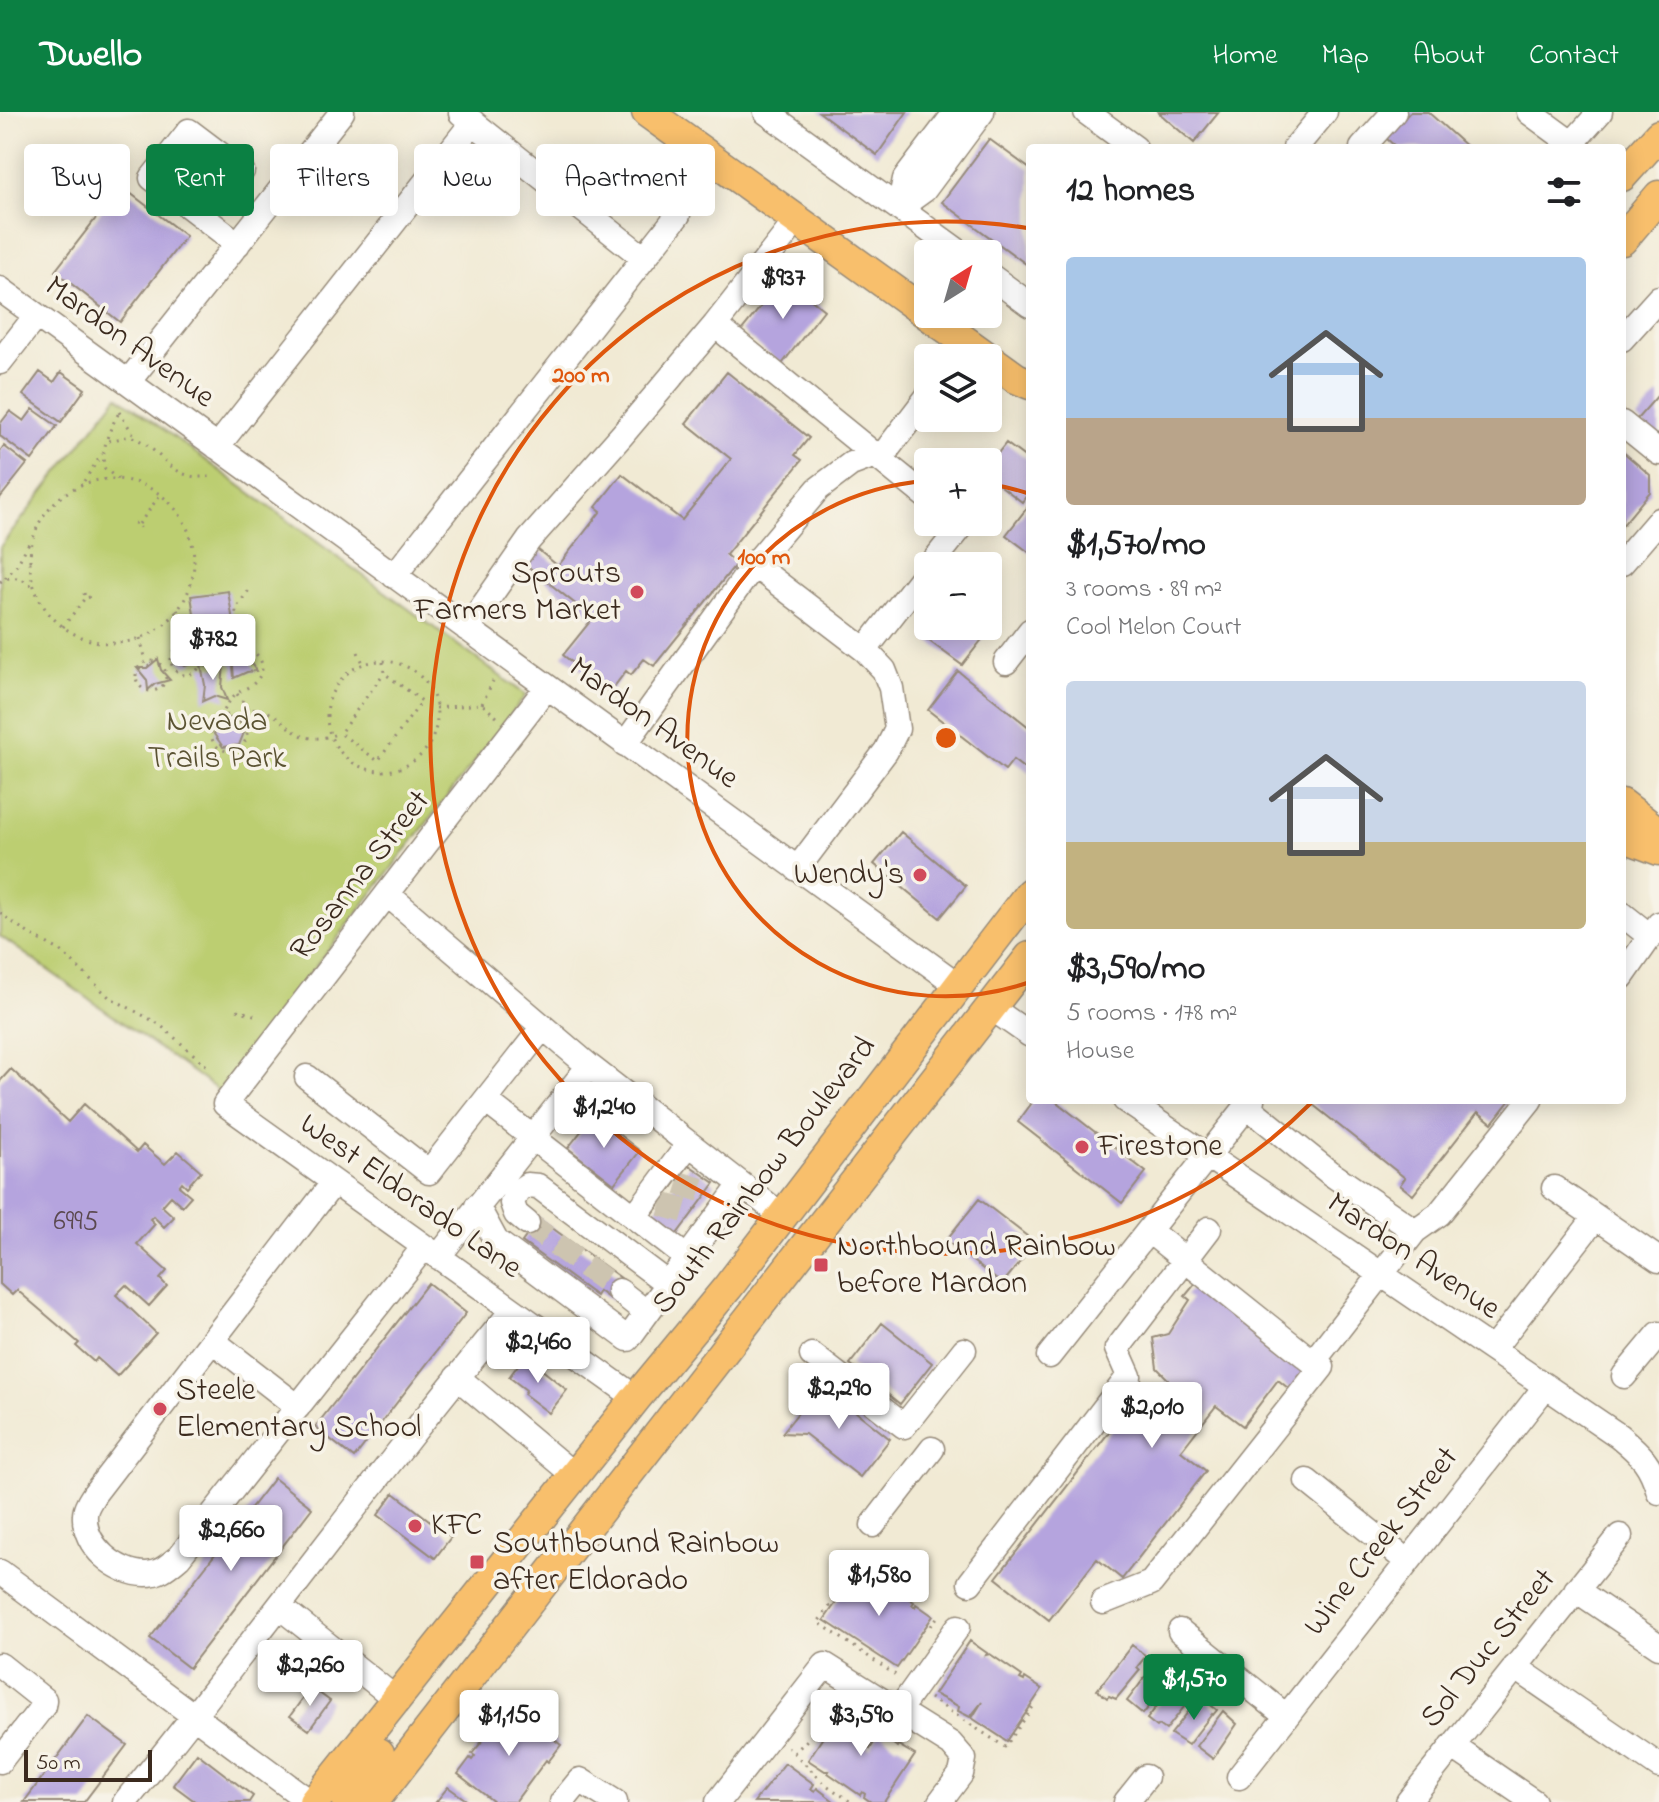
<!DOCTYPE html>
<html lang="en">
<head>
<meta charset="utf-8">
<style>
  body { margin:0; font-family:"Indie Flower",sans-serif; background:#f6f6f6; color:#202124; height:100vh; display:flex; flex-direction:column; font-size:30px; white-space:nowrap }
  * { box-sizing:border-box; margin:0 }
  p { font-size:26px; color:#757577 }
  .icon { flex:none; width:44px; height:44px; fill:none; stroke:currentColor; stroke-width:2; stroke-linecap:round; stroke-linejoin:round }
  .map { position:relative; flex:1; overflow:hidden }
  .sheet { position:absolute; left:1026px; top:32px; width:600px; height:960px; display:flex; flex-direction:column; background:#fff; border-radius:8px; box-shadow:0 4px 20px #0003 }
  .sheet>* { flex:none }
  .top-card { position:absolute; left:24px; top:32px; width:760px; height:72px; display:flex; gap:16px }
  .needle { width:52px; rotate:37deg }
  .tools { position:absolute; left:914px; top:128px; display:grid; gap:16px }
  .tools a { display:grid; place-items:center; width:88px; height:88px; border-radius:8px; background:#fff; box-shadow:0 4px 20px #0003; font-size:40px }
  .scale { position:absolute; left:24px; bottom:20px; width:128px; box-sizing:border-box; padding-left:8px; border:4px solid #3b2a1e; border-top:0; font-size:22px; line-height:28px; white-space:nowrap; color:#3b2a1e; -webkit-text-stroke:6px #f7f3e8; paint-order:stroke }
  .price { position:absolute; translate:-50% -68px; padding:0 18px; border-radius:8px; background:#fff; color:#222; font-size:26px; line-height:52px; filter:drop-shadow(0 2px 4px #0008) }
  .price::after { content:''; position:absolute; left:50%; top:48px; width:24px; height:18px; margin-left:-12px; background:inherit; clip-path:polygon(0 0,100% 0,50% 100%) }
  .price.active { background:#0b8043; color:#fff }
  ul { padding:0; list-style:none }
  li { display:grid; align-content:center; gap:16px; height:424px; padding:0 40px }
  li span { display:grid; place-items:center; height:248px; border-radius:8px; color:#555 }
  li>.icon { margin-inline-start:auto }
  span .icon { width:144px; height:144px; fill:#fffc; stroke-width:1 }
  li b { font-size:34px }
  h2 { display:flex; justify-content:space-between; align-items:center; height:96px; padding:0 40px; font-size:34px }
  .chip { padding:0 28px; border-radius:8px; background:#fff; box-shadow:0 4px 20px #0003; font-size:28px; line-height:72px }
  .chip.active { background:#0b8043; color:#fff }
  header { display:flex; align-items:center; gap:48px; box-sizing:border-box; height:112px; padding:0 40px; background:#0b8043; color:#fff }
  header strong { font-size:38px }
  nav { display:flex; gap:44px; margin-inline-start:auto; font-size:28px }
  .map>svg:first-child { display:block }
  .green { fill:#bcce71; stroke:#7c7c48; stroke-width:2 }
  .building { fill:#b5a4de }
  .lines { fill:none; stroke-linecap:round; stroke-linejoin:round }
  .minor-tunnel { stroke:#cdc4b0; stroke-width:24; stroke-dasharray:24 12; stroke-linecap:butt }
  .minor-casing { stroke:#968a79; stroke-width:27 }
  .major-casing { stroke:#968a79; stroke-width:33 }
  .path { stroke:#968a79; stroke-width:3; stroke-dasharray:2 6; stroke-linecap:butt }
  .minor { stroke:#fff; stroke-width:24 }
  .major { stroke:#f8bf6c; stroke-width:30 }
  .ring { fill:none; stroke:#df570d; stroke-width:4 }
  .poi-dot { fill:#d1495b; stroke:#f7f3e8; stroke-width:3 }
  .labels { text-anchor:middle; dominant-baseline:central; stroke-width:7; stroke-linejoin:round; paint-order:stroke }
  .number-label { font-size:28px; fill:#5a484e }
  .street-label { font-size:32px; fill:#3b2a1e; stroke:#f7f3e8 }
  .poi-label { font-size:32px; fill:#3b2a1e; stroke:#f7f3e8; text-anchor:start }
  .park-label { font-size:32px; fill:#5b5333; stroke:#f7f3e8 }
  .centre { fill:#df570d; stroke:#f7f3e8; stroke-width:4 }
  .ring-label { font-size:24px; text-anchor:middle; font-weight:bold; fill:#df570d; stroke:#f7f3e8; stroke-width:7; stroke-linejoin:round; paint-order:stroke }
</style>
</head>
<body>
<header>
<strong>Dwello</strong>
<nav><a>Home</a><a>Map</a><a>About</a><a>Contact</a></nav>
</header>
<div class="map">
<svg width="1659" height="1690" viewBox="0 0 1659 1690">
  <rect width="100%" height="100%" fill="#f7f3e8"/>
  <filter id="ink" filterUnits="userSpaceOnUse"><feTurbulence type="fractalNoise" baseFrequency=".0125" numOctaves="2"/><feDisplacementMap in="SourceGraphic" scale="16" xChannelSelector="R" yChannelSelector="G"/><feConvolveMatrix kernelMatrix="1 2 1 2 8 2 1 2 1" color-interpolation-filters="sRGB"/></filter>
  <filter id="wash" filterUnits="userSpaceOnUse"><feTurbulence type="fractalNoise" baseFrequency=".006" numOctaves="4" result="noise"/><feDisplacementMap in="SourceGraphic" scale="32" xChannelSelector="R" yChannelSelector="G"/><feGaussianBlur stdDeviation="1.8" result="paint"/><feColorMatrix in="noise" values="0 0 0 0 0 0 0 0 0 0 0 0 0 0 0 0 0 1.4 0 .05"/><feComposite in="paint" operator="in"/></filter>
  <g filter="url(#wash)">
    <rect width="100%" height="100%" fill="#f1ead4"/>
    <path class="green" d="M118,284L526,583L219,979L0,824V435Z"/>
    <g id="blocks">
      <path class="building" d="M819,0H907L877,43Z
        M1158,0H1219L1194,31Z
        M1410,0H1428L1468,36H1397L1386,26Z
        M989,27L1030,57V155L942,90Z
        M121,74L186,124L120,210L55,159Z
        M784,166L824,198L782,252L741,219Z
        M40,260L54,270L61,260L85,277L61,310L23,283Z
        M727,260L809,326L795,343L802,348L726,443L736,452L654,554L644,547L631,563L626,559L610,580L563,543L593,506L525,452L537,437L558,454L601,399L596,395L622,362L682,408L731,347L686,311Z
        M1659,282V328L1637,307Z
        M33,297L57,314L32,348L0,324V312L10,299L24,309Z
        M1006,331L1030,349V379L1022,390L988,364V354Z
        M4,334L27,352L0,386V339Z
        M1622,339L1650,363V380L1622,414Z
        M1030,392V441L1006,423Z
        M228,479L234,516L197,521L191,484Z
        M988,483L999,491L998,507L962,553L925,526L935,514H988Z
        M189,538L194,544L192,552L185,554L179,549L181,540Z
        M249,538V548L256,559L247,560L234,566L233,554L227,547L242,544Z
        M158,547L161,558L170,568L155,572L148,578L147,568L137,556H147Z
        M224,552L222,575L227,588L214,584L203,589L205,573L201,553L214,556Z
        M958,559L1030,616V661L1013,648L1005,658L928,598Z
        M236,605L245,618L239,633L223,635L214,622L220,608Z
        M901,720L966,774L940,806L874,752Z
        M11,957L68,1010L84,992L137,1040L143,1033L165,1052L178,1039L201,1059L187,1075L182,1070L179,1074L191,1084L182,1094L171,1084L162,1094L174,1105L164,1115L153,1104L150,1107L155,1112L137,1132L167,1159L160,1167L167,1174L149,1194L126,1173L116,1183L156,1221L117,1264L97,1246L94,1250L76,1234L79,1231L17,1178L12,1183L0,1172V969Z
        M1034,988H1054L1146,1060L1122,1091L1018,1010Z
        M1307,988H1510L1492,1011L1478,1000L1413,1083L1400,1073L1405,1066Z
        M594,1003L640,1039L614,1072L568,1036Z
        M689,1053L715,1071L674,1126L649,1107Z
        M979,1087L1027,1124L1030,1138L1002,1172L946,1128Z
        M533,1102L625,1169L611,1188L599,1179L596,1184L522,1130L530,1119Z
        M1200,1166L1313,1254L1293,1280L1278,1268L1243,1314L1216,1294L1181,1339L1206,1359L1122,1467L1097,1447L1049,1508L996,1466L1127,1297L1138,1305L1168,1267L1157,1256L1153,1226L1168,1222L1190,1188L1185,1184Z
        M428,1171L466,1201L354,1346L315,1315Z
        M882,1211L932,1251L900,1292L850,1252Z
        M525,1244L567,1278L549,1301L524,1282L526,1278L509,1265Z
        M821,1272L890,1327L860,1365L805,1322L782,1321Z
        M274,1366L312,1396L189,1556L150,1526Z
        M394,1381L451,1425L435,1446L378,1403Z
        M861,1455L878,1467L877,1469L880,1471L882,1468L914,1490L912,1493L915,1495L916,1492L933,1504L897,1556L824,1508Z
        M970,1529L987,1541L986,1543L990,1542L1022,1564L1020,1567L1024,1569L1025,1566L1042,1577L1007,1629L972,1606L982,1590L970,1605L958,1599L959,1595L954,1592L934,1582Z
        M1132,1533L1146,1544L1137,1555L1140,1558L1116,1587L1109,1584L1107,1586L1097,1578Z
        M1160,1553L1174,1564L1143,1602L1127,1589L1149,1560L1152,1563Z
        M1178,1567L1193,1578L1185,1589L1187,1591L1166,1618L1159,1613L1157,1615L1147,1607Z
        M311,1575L330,1589L309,1618L290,1604Z
        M1203,1587L1217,1598L1213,1603L1212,1602L1188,1633L1171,1622L1192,1595L1195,1597Z
        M511,1594L561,1633L548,1650L546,1648L515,1690H494L458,1662L470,1646L472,1648L475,1644L472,1642L496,1612L498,1614Z
        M843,1595L860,1609L878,1619L867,1635L870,1637L880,1621L897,1635L898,1633L915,1643L884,1690H871L864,1685L865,1682L862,1680L860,1683L828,1661L829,1659H825L808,1648Z
        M1223,1599L1237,1612L1213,1647L1196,1634Z
        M88,1604L127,1633L84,1690H24Z
        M197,1641L253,1684L249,1690H196L173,1673Z
        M785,1651L814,1672L811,1677L815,1679L817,1676L835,1690H754Z
        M448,1675L469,1690H436Z"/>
    </g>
  </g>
  <g filter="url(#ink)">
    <use href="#blocks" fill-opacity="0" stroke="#968a79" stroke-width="2"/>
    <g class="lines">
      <path class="minor-tunnel" d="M678,1071L708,1080
        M661,1092L692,1101
        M527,1111L619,1179"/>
      <g class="minor-casing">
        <path id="minor" d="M766,0L962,142
          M1086,0L1135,36
          M1529,0L1578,36
          M461,1L644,146
          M1295,36L1325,0
          M1362,36L1394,0
          M1568,36L1600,0
          M899,96L924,78L982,0
          M899,96L905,67L956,0
          M238,132L152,66L189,19L242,59
          M988,162L1030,193
          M0,177L958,873
          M715,213L928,386
          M1622,227L1659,186
          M0,250L36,204
          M128,270L342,0
          M1622,311L1659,341
          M217,335L473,10
          M1622,451L1659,408
          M754,453L865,538L884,558L891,576L897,617L886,639L797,757
          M930,454L961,415L956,410
          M394,464L678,103
          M467,517L529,428L622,323L715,213L797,108
          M865,538L928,457
          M1006,550L1030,519
          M547,575L225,992L636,1286
          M625,632L754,453L818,377L851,352L886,339L928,284
          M387,782L589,954
          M1622,802L1651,825
          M1622,865L1659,812
          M990,895L1030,923
          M307,965L429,1060L543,915
          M1125,988L1619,1324C1642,1343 1651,1352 1659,1380
          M1247,994L1330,1061L1415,1119
          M334,1070L95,1381C91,1387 85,1396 85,1403C83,1434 117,1462 146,1462C160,1462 169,1453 179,1445L424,1135
          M1554,1076L1659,1148
          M477,1094L496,1129L628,1227L687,1146L486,989
          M634,1105L688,1033
          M527,1111L516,1102L512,1091L517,1080L527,1073L538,1074L668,1172
          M1149,1119L1313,1250L1415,1119L1439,1102L1530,988
          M438,1145L589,954L781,1103
          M687,1146L741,1073
          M619,1179L647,1201
          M213,1229L298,1295
          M1493,1237L1596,1105
          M812,1243L904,1314L964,1238
          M1049,1244L1252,988
          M1624,1264L1659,1222
          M457,1265L575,1364
          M1307,1369L1408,1450
          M873,1413L932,1337
          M0,1460L310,1690
          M970,1471L1129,1264L1117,1237L1209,1117
          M1576,1478L1659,1534
          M1103,1490L1151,1471L1322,1255L1313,1250
          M280,1495L396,1587
          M1180,1519L1286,1604
          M0,1553L44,1588L43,1594L0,1649
          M1515,1555L1659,1654
          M898,1599L958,1515
          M1452,1634L1534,1690
          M1239,1665L1546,1274
          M125,1690C257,1528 379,1358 513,1198
          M562,1690L580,1668L615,1690
          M718,1690L825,1553L951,1632L964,1647L961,1662L940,1690
          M1126,1690L1146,1665
          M1408,1690L1620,1424"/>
      </g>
      <g class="major-casing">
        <path id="major" d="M647,0L1016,266L1030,272
          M1622,64L1659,23
          M1622,128L1659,84
          M1622,692L1659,721
          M1622,724L1659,738
          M314,1690L636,1286L728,1175L1030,781
          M347,1690L355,1672L379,1641
          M373,1690L1030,845"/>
      </g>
      <path class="path" d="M119,300L136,326
        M109,329L130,324C162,335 170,372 212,364
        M118,367L105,357C99,341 111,312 121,298
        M30 449a82 82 0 1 1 164 0a82 82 0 1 1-164 0Z
        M84,369L102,342
        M134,411L139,412L140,416
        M139,412L160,383
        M5,466L17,453L31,427
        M0,470C11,462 24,466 33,475
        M84,481L85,486L90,485
        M177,498L208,543L215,546L235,530
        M63,515L85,486
        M140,526L146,549
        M171 548a15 15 0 1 1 30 0a15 15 0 1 1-30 0Z
        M358,540L363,551
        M136 564a15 15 0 1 1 30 0a15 15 0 1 1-30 0Z
        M327 604a55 55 0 1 1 110 0a55 55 0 1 1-110 0Z
        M383,550L384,561L340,621L378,649L422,589L384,561
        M237,582L249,598
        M482,592L493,569
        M436,596L482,592L498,606
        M211 621a18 18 0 1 1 36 0a18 18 0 1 1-36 0Z
        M220,605C225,598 229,588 235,583C242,577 252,575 257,568C272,549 251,535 235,530L236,496L249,478
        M242,608L249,598C288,592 286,642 339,621
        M0,801L28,821L61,839L109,885L159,912L208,955
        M237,898L257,904
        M864,1449L818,1510L897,1564
        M931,1514L938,1504
        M930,1586L1005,1635L1035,1592
        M788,1635L825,1672L851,1690
        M794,1641L823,1612"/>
      <use href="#minor" class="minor"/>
      <use href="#major" class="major"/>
    </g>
  </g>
  <g class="ring">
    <path d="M1030 870A258 258 0 1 1 926 369M989 372A258 258 0 0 1 1030 382"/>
    <path d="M1311 991A516 516 0 1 1 1027 116"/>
  </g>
  <g class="poi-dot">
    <circle cx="637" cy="480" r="8"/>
    <circle cx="920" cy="763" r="8"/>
    <circle cx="1082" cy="1035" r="8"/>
    <rect x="813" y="1145" width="16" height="16" rx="4"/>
    <circle cx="160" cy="1297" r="8"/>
    <circle cx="415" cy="1414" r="8"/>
    <rect x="469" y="1442" width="16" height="16" rx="4"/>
  </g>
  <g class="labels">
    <g class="number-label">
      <text x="76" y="1110">6995</text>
    </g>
    <g class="street-label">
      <text transform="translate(129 231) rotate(36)">Mardon Avenue</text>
      <text transform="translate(653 612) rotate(36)">Mardon Avenue</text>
      <text transform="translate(361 764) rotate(-52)">Rosanna Street</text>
      <text transform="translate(765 1064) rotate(-52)">South Rainbow Boulevard</text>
      <text transform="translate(410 1085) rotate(35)">West Eldorado Lane</text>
      <text transform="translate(1413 1145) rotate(34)">Mardon Avenue</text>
      <text transform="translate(1382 1430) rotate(-52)">Wine Creek Street</text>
      <text transform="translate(1489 1537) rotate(-51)">Sol Duc Street</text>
    </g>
    <g class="poi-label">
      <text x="621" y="462" text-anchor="end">Sprouts<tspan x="621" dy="37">Farmers Market</tspan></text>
      <text x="904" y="763" text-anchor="end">Wendy's</text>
      <text x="1098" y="1035">Firestone</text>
      <text x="837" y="1135">Northbound Rainbow<tspan x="837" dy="37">before Mardon</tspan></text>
      <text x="176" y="1279">Steele<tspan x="176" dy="37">Elementary School</tspan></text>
      <text x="431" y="1414">KFC</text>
      <text x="493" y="1432">Southbound Rainbow<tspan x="493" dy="37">after Eldorado</tspan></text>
    </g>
    <g class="park-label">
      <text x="217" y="610">Nevada<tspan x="217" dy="37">Trails Park</tspan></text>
    </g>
  </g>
  <circle cx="946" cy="626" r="12" class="centre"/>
  <g class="ring-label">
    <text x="581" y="270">200 m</text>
    <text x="764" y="452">100 m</text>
  </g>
</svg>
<div class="tools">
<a><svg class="needle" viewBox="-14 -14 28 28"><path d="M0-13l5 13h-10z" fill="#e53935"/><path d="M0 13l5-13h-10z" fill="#757577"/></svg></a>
<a><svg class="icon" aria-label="layers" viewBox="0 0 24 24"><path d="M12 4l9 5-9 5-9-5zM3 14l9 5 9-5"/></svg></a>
<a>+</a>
<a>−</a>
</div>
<div class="scale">50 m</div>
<b class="price" style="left:783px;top:209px">$937</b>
<b class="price" style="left:213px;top:570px">$782</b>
<b class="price" style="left:604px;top:1038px">$1,240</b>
<b class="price" style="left:538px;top:1273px">$2,460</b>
<b class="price" style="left:839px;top:1319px">$2,290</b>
<b class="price" style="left:1152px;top:1338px">$2,010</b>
<b class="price" style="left:231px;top:1461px">$2,660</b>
<b class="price" style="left:879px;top:1506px">$1,580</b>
<b class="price" style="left:310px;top:1596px">$2,260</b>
<b class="price active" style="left:1194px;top:1610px">$1,570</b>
<b class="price" style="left:509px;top:1646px">$1,150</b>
<b class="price" style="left:861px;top:1646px">$3,590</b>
<div class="top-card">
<a class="chip">Buy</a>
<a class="chip active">Rent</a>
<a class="chip">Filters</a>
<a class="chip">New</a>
<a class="chip">Apartment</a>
</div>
<section class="sheet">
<h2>12 homes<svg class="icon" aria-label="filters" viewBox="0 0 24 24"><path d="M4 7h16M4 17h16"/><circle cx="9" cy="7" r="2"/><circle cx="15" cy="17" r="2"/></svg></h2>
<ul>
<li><span style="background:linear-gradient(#a9c7e8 65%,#b9a48a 0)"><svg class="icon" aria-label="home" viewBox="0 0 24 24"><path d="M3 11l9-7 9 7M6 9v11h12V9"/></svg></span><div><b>$1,570/mo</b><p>3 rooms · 89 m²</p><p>Cool Melon Court</p></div></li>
<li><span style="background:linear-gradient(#c9d6e8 65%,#c2b280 0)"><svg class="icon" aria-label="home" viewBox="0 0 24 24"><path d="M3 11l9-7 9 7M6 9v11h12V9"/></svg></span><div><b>$3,590/mo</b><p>5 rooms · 178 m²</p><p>House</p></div></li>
</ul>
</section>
</div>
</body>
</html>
